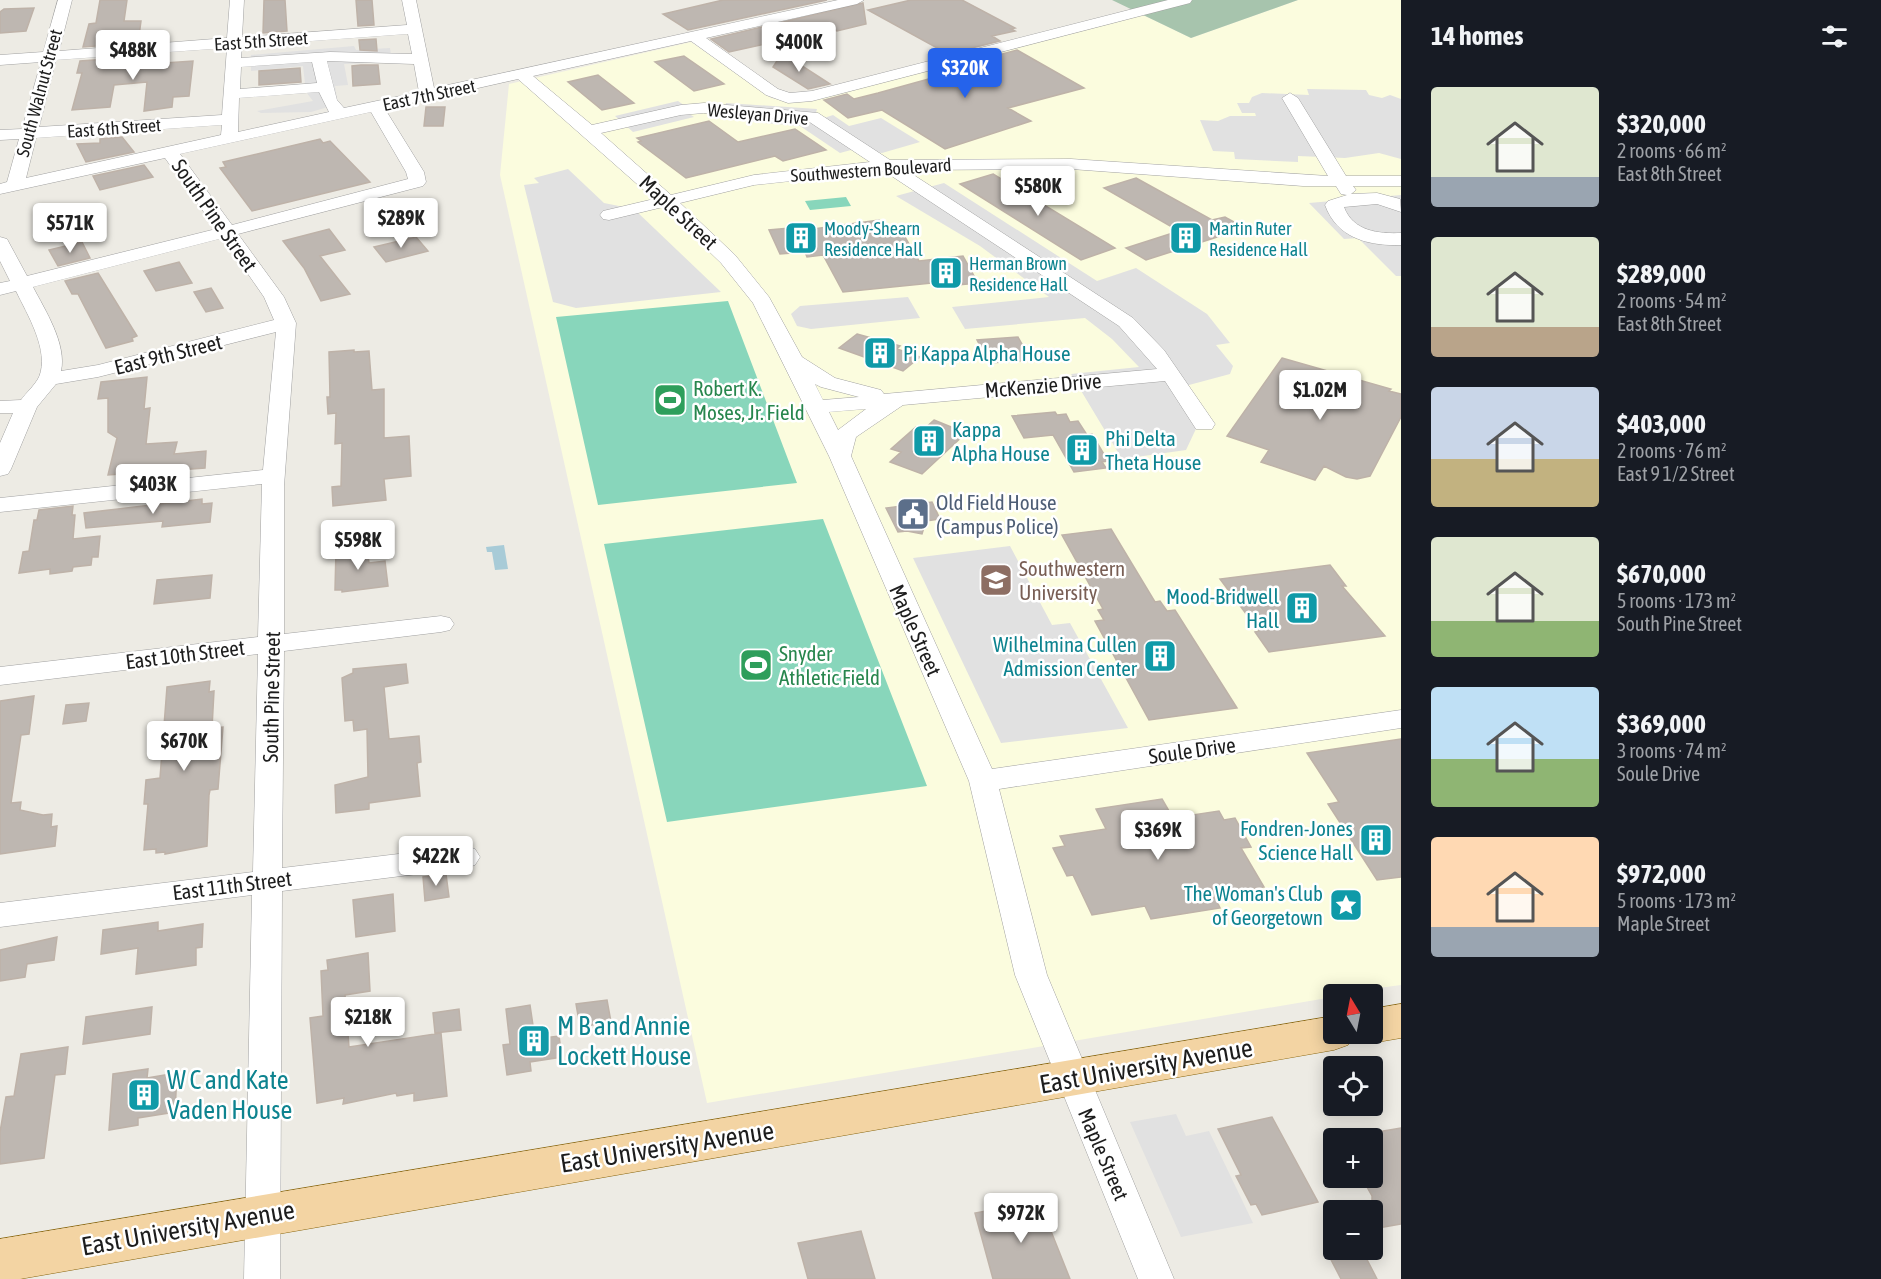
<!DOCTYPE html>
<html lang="en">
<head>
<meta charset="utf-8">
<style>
  body { margin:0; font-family:"Asap Condensed",sans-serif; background:#20242c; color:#f1f3f6; height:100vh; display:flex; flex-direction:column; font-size:22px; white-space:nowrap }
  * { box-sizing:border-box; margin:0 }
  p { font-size:20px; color:#9ea1a6 }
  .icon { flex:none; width:33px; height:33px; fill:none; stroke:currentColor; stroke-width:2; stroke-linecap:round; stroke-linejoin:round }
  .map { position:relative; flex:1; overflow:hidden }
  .sheet { display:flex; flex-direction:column; background:#171b24; width:480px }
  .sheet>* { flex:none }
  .needle { width:39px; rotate:350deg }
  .buttons { position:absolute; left:1323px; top:984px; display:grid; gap:12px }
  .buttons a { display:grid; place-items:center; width:60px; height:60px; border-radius:6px; background:#171b24; box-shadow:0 3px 15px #0003; font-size:30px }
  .price { position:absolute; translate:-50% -51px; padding:0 14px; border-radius:6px; background:#fff; color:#222; font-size:20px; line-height:39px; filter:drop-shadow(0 2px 3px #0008) }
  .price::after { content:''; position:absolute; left:50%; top:36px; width:18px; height:14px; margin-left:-9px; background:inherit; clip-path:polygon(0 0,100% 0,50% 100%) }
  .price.on { background:#2563eb; color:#fff }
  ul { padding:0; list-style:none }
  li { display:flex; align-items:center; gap:18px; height:150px; padding:0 30px }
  li span { display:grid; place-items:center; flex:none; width:168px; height:120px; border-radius:6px; color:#555 }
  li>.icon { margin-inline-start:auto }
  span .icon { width:72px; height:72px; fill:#fffc; stroke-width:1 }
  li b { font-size:26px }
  h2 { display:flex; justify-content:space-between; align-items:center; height:72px; padding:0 30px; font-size:26px }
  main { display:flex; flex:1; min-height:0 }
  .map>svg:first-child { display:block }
  .education { fill:#fbfcde }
  .cemetery { fill:#a7c4ad }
  .pitch { fill:#88d6bb }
  .parking { fill:#e1e1e1 }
  .water { fill:#a8cbd7 }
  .building { fill:#beb7b1; stroke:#beb2a8; stroke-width:1.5 }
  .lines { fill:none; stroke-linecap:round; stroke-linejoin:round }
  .minor-casing { stroke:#a1a1a1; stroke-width:1 }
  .major-casing { stroke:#89650d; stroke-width:1 }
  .minor { fill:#fff; fill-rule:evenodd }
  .major { fill:#f3d4a3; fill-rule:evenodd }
  .labels { text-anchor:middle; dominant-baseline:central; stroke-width:5; stroke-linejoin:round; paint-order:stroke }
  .far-street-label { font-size:18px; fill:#1d1d1d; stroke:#fff }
  .far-culture-label { font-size:18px; fill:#0d838f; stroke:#fff; text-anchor:start }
  .street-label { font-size:21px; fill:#1d1d1d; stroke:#fff }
  .culture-label { font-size:21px; fill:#0d838f; stroke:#fff; text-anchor:end }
  .leisure-label { font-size:21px; fill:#27864d; stroke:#fff; text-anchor:start }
  .service-label { font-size:21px; fill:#4e5e75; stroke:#fff; text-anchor:start }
  .education-label { font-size:21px; fill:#785e54; stroke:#fff; text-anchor:start }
  .near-culture-label { font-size:26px; fill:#0d838f; stroke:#fff; text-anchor:start }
  .near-street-label { font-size:26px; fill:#1d1d1d; stroke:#fff }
</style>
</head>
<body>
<main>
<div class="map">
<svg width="1401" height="1279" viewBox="0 0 1401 1279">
  <rect width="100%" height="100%" fill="#edebe4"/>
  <path class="education" d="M1298,0H1401V985L1334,994L1333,997L707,1103L500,175L509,84L691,42L771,98L792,102L1143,15L1191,38Z"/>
  <path class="cemetery" d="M1112,0H1298L1191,38Z"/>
  <path class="pitch" d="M846,197L851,206L810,210L805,201Z
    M728,301L797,483L598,505L556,317Z
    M823,519L927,786L667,822L604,544Z"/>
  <path class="parking" d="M354,46L356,50L390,48L392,62L344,64L348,85L335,86L338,104L311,112L261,113L257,111L313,101L306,92L303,66L251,71V55Z
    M1307,89L1366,90L1369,95L1382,98L1390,95L1401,99V159L1379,153L1345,158L1298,156V162L1235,159L1234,152L1213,151L1200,120L1218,121L1230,116H1256L1255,113H1242L1237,103H1249L1252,97L1262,93L1309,95Z
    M678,101L685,106L725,108L726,103L817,109L815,116L824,118L833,115L849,126L881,118L920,142L882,153L851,150L840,153L800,126L721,119L723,114L699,111L688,113L694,117L633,132L615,116Z
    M568,169L604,203L634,209L721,292L576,308L553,302L524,185L539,183L534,178Z
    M944,183L1097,281L1136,268L1207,314L1230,343L1216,345L1233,366L1230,374L1189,385L1186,392L1203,414L1186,450L1122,459L1071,374L1139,367L1112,339L1085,318L965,329L952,307L1049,297L980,246L896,196Z
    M1401,195V276H1396L1358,238L1344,239L1309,203Z
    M908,297L920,318L811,329L797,326L791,314L800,306Z
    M1010,546L1052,625L1070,623L1128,728L1001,743L913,558Z
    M1176,1114L1186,1136L1209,1131L1253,1223L1181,1237L1130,1122Z"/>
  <path class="water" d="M504,545L508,569L495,570L492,552H487L486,547Z"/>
  <path class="building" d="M100,0H127L124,21H141L138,43L83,47L89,24L96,23Z
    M264,0H285L287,31L263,33Z
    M356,0H372L374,25L358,26Z
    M723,0H827L688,30L663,14Z
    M911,0H962L1015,28L1011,29L1015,31L992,36L1000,41L948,54L868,10Z
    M863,3L866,24L837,31L833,29L729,52L711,39Z
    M34,8L26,31L0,33V12L4,9Z
    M376,39L377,51L360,50L359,40Z
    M1017,50L1084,88L1008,108L1031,121L945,149L882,110L848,118L824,100L847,94L854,99L878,93L972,67L965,64Z
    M782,53L830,84L808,89L773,67Z
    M164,55V63L193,61L189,96L173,97L172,107L144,111L147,82L114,85L110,107L72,110L82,73H77L80,61Z
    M684,56L724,84L694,91L655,62Z
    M361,65H378L380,84L353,86L352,66Z
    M300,68L301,82L259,85V71Z
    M598,75L634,103L602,110L568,82Z
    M426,107H445L443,126H424Z
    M709,121L738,142L795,129L826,150L783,161L775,156L686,178L638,142L641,141L637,138Z
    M122,137L134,152L86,162L77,144L100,143V139Z
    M320,139L323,143L330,141L370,182L252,211L220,168L226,167L223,162Z
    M144,165L153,177L100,190L93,176Z
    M993,174L1115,248L1081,260L960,184Z
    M1136,178L1212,220L1225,217L1245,228L1146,260L1126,248L1179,231L1104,188Z
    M879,220L883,226L898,225L919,261L963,256L978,283L935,287L932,283L843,292L823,255L807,257L805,252L780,254L769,230L812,226L813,229Z
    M329,229L345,250L320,256L350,294L321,301L304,268L283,241Z
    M416,237L428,251L386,262L374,247Z
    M82,242L90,258L58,266L49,250Z
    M179,262L192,283L156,291L144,271Z
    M98,273L137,336L132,338L133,341L106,348L78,294H72L65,281Z
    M211,288L223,308L206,312L194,292Z
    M857,334L900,346L897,349L920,357L903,371L839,348Z
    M1018,337L1031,360L989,363L977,340Z
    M354,350V352L369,351L372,390L384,389V438L409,436L411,476L384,479L386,500L333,506L332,487L341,486L342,443L335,444L336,413L328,414L327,397H330L329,352Z
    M1282,358L1391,389L1389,391L1401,394V417L1370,476L1357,479L1346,477L1324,466L1315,480L1261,462L1269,450L1227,436Z
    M147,377L144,409L150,408L146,444L177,442L174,454L206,451L205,468L108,475L117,438L108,432V398L98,399L101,382Z
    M1055,412L1057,415L1066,414L1070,422L1078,421L1087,435L1092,434L1108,461L1102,462L1106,468L1074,472L1053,435L1024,438L1012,416Z
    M934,420L966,433L922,474L890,462L901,452L891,449L916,427L923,430Z
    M202,499V504L212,503L210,522L162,527L163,521L86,528L84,513Z
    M932,502L940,519L926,521L922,534L907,531L898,532L886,508Z
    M73,506L72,515H75L73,539L100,536L98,557H92L91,565L73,567L72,571L50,574V569L19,573L23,552L29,551L34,520H37L39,510Z
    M1111,529L1155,602L1160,601L1167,611L1175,610L1237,708L1149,720L1095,621L1104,620L1098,610L1103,609L1062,535Z
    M367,546L369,563L385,561L388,586L342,592V590H335L336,550Z
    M1330,565L1346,586H1342L1385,636L1269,652L1255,632L1259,631L1220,579Z
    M212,575L210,598L154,604L157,580Z
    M406,664L408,683L384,687L389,739L419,736L421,762L417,763L420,796L369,803V809L336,813L335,785L368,777L367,729L354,731L353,720L345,721L342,678L353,673V669Z
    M210,681L209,692L214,691L212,728L223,727L218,789L210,790L209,795L207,846L165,854V852L156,853V849L144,850L148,804H144L146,780L160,778L167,687Z
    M34,696L29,734L21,735L11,803L21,802L20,810L43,815L52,814L51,827L57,826L55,846L0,854V701Z
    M89,703L86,721L63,724L66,705Z
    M1401,739V877L1377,880L1328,804L1339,802L1307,753Z
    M1162,799L1173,818L1219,811L1224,820L1235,818L1251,847L1241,848L1264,887L1214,895L1220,908L1151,919L1145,906L1092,915L1073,875L1067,876L1053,848L1065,846L1060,836L1106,829L1096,809Z
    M446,874L449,897L425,901L423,877Z
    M393,894L395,931L356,937L353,900Z
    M158,922V931L203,924L202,947L196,948V965L136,974L138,948L101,954L103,930Z
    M57,937L54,960L27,964L25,977L0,981V950Z
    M368,953L370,991L345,995L349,1047L441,1033L447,1096L414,1101V1093L397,1096L396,1093L343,1104L344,1098L317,1103L310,1018L323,1016L321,971L328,970L327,960Z
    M607,1000L611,1022L580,1027L576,1004Z
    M530,1005L535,1039L559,1036L562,1057L530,1062L531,1071L507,1075L503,1045L510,1044L506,1009Z
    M152,1007L150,1034L83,1044L86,1017Z
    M459,1009L461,1030L435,1033L433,1013Z
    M68,1047L65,1074L55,1075L44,1158L0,1164V1132L6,1097L14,1096L21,1054Z
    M148,1069L147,1078L177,1073L175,1112L138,1118V1125L109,1130L113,1074Z
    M1272,1117L1318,1202L1262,1215L1256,1204L1251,1205L1236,1176L1241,1175L1218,1129Z
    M1401,1128V1224L1372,1229V1196L1362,1178H1372V1133Z
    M1039,1201L1070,1279H993L975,1213Z
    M861,1231L875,1279H808L798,1243Z
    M1326,1250H1362L1377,1279H1341Z"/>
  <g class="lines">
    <g class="minor-casing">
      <path id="minor" d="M58,0H72L59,51L227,38L230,0H244L242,37L407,25L402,0H416L434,88L838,0H864L857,4L706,38L778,89L790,93L812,91L1168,0H1192L1190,3L812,101L788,103L766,95L691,41L533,76L592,125L681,105L704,103L818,113L890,160L1071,159L1328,176L1282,98L1290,93L1298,98L1346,176H1401V186H1353L1356,190L1351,194L1377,193L1400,199L1401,212L1377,204L1344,207C1353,231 1378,234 1401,233V245C1368,246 1337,238 1325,205L1328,201L1347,195L1341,194L1336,186H1303L1071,169L906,170L1133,318L1164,350L1215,424L1212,429H1196L1165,381L903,405L856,437L851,456L992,769L1401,710V728L999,789L1047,975L1174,1279H1138L1015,975L969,781L829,456L753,303L721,263L663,207L609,220L603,219L600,215L603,211L654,199L518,79L385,109L424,172L426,182L423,186L238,234L284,297L296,323L284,486V634L441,616L450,618L454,624L450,630L441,632L284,651L282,868L465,846L475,849L480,857L475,865L465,868L282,891L280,1279H244L252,895L0,927V903L253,872L258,654L0,685V667L258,637L262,484L0,512V498L263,470L276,332L98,377L56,384L37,407L11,469L8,474L0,476V443L13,413H0V401L21,400C26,393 35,385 39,377C50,351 27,314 16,291L0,295V283L10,281L0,261V237L7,239L27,276L216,229L165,158L0,194V184L7,182L19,139L0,140V130L22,129L41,62L0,65V55L43,52ZM408,34L412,54L330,52L241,58L242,46ZM227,48L222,115L39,127L56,60ZM327,61L414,64L419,92L344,108L337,100ZM312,62L317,83L240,89L241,67ZM319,92L329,112L238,132L239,98ZM371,112L406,172L408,179L232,225L180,154ZM704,113L808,121L870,162L754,175L671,195L601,133L681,115ZM222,125L221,135L26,178L36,138ZM884,171L1119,326L1157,369L884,394L881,390L835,378L802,357L769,297L735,255L680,203L754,185ZM223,238L264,297L274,320L98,365L61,371C67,344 45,310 33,287ZM815,384L821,387L859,397L823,400ZM866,409L838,430L829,412Z"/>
    </g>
    <g class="major-casing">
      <path id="major" d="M1401,1004V1038L1372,1043L1358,1038L1356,1034H1372V1009Z
        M1334,1016V1034H1354L1348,1045L1334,1050L20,1279H0V1239Z"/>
    </g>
    <use href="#minor" class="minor"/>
    <use href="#major" class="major"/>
  </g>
  <defs>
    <g id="building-square" transform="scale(1.725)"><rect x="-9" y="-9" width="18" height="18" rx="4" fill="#0f9aa8" stroke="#fff"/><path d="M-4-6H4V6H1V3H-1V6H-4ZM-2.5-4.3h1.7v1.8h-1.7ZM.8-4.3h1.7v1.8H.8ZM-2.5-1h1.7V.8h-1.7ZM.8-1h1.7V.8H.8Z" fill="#fff"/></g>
    <g id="stadium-square" transform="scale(1.725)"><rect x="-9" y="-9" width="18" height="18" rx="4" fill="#2e9e5b" stroke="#fff"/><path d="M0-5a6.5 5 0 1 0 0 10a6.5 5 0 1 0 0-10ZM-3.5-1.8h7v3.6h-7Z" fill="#fff"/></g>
    <g id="civic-square" transform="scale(1.725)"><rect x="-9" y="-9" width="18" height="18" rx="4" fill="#5c6f8a" stroke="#fff"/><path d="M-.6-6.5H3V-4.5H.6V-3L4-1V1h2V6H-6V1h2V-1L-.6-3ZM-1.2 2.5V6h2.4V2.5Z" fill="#fff"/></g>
    <g id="university-square" transform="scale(1.725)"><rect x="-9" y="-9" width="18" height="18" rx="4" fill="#8d6e63" stroke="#fff"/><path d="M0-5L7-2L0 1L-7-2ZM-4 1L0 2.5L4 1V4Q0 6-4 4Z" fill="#fff"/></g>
    <g id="sight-square" transform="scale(1.725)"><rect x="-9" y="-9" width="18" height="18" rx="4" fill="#0f9aa8" stroke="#fff"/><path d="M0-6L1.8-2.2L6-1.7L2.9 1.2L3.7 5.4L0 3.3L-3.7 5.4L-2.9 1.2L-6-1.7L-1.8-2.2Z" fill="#fff"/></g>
  </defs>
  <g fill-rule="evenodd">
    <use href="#building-square" x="801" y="238"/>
    <use href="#building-square" x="1186" y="238"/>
    <use href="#building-square" x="946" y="273"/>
    <use href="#building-square" x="880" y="353"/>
    <use href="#stadium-square" x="670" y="400"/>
    <use href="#building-square" x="929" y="441"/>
    <use href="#building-square" x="1082" y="450"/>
    <use href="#civic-square" x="913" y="514"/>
    <use href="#university-square" x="996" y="580"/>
    <use href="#building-square" x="1302" y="608"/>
    <use href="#building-square" x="1160" y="656"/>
    <use href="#stadium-square" x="756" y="665"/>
    <use href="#building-square" x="1376" y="840"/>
    <use href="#sight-square" x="1346" y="905"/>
    <use href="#building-square" x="534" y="1041"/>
    <use href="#building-square" x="144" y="1095"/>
  </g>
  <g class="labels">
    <g class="far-street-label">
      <text transform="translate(261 41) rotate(-4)">East 5th Street</text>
      <text transform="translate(39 93) rotate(-75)">South Walnut Street</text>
      <text transform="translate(429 95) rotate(-12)">East 7th Street</text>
      <text transform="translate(758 114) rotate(5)">Wesleyan Drive</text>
      <text transform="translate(114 128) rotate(-4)">East 6th Street</text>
      <text transform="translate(871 170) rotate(-4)">Southwestern Boulevard</text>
    </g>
    <g class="far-culture-label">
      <text x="824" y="228">Moody-Shearn<tspan x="824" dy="21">Residence Hall</tspan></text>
      <text x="1209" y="228">Martin Ruter<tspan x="1209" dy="21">Residence Hall</tspan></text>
      <text x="969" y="263">Herman Brown<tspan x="969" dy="21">Residence Hall</tspan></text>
    </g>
    <g class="street-label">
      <text transform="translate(679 212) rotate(43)">Maple Street</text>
      <text transform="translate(215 215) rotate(55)">South Pine Street</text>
      <text transform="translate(168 354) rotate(-14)">East 9th Street</text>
      <text transform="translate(1043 385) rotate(-5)">McKenzie Drive</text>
      <text transform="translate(916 630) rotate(66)">Maple Street</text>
      <text transform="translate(185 654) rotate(-7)">East 10th Street</text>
      <text transform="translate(271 697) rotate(-89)">South Pine Street</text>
      <text transform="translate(1192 750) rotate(-8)">Soule Drive</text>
      <text transform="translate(232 885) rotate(-7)">East 11th Street</text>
      <text transform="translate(1104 1154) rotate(67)">Maple Street</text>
    </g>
    <g class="culture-label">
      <text x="903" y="353" text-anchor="start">Pi Kappa Alpha House</text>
      <text x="952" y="429" text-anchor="start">Kappa<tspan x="952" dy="24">Alpha House</tspan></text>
      <text x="1105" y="438" text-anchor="start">Phi Delta<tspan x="1105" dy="24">Theta House</tspan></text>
      <text x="1279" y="596">Mood-Bridwell<tspan x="1279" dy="24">Hall</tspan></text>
      <text x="1137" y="644">Wilhelmina Cullen<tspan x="1137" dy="24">Admission Center</tspan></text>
      <text x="1353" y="828">Fondren-Jones<tspan x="1353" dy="24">Science Hall</tspan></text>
      <text x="1323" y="893">The Woman's Club<tspan x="1323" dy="24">of Georgetown</tspan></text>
    </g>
    <g class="leisure-label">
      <text x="693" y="388">Robert K.<tspan x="693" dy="24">Moses, Jr. Field</tspan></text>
      <text x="779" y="653">Snyder<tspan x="779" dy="24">Athletic Field</tspan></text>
    </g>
    <g class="service-label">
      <text x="936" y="502">Old Field House<tspan x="936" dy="24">(Campus Police)</tspan></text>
    </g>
    <g class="education-label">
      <text x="1019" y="568">Southwestern<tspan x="1019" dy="24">University</tspan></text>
    </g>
    <g class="near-culture-label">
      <text x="557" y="1026">M B and Annie<tspan x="557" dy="30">Lockett House</tspan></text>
      <text x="167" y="1080">W C and Kate<tspan x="167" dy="30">Vaden House</tspan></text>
    </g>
    <g class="near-street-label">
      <text transform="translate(1146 1066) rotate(-10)">East University Avenue</text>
      <text transform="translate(667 1147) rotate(-9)">East University Avenue</text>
      <text transform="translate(188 1228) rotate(-10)">East University Avenue</text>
    </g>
  </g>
</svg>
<div class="buttons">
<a><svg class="needle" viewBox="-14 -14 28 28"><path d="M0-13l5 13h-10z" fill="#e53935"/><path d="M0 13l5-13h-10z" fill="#9ea1a6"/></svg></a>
<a><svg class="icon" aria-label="locate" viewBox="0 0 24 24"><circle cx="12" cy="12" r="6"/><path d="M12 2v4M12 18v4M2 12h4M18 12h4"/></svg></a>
<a>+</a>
<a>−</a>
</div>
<b class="price" style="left:799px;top:73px">$400K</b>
<b class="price" style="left:133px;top:81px">$488K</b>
<b class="price on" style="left:965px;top:99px">$320K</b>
<b class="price" style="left:1038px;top:217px">$580K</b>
<b class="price" style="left:401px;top:249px">$289K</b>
<b class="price" style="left:70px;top:254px">$571K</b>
<b class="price" style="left:1320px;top:421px">$1.02M</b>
<b class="price" style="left:153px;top:515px">$403K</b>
<b class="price" style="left:358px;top:571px">$598K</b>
<b class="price" style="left:184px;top:772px">$670K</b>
<b class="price" style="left:1158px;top:861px">$369K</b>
<b class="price" style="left:436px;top:887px">$422K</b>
<b class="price" style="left:368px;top:1048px">$218K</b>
<b class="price" style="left:1021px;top:1244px">$972K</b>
</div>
<section class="sheet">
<h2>14 homes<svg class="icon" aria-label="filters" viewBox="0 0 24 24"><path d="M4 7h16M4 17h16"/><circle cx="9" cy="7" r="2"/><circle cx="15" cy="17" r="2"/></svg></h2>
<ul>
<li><span style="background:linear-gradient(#dfe7d0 75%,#9aa5b1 0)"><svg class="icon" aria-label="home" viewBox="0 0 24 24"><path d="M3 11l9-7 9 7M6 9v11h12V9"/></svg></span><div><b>$320,000</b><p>2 rooms · 66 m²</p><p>East 8th Street</p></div></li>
<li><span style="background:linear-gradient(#dfe7d0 75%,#b9a48a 0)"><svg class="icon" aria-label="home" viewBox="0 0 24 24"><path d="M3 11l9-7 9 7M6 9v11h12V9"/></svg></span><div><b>$289,000</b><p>2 rooms · 54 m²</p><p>East 8th Street</p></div></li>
<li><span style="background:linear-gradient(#c9d6e8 60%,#c2b280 0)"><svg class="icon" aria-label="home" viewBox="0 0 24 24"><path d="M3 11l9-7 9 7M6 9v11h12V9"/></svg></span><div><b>$403,000</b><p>2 rooms · 76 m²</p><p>East 9 1/2 Street</p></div></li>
<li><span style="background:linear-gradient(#dfe7d0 70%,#8fb573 0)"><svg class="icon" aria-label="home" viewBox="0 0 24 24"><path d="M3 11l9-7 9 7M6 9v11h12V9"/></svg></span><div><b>$670,000</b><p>5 rooms · 173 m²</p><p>South Pine Street</p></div></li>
<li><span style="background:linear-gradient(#bfe0f5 60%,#8fb573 0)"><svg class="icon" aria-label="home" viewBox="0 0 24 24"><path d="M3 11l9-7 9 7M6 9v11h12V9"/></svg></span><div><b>$369,000</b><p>3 rooms · 74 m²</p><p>Soule Drive</p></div></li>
<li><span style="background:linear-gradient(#ffd9b3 75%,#9aa5b1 0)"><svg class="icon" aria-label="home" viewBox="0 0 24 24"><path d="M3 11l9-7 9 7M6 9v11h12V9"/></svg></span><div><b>$972,000</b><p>5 rooms · 173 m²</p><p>Maple Street</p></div></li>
</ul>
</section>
</main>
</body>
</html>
